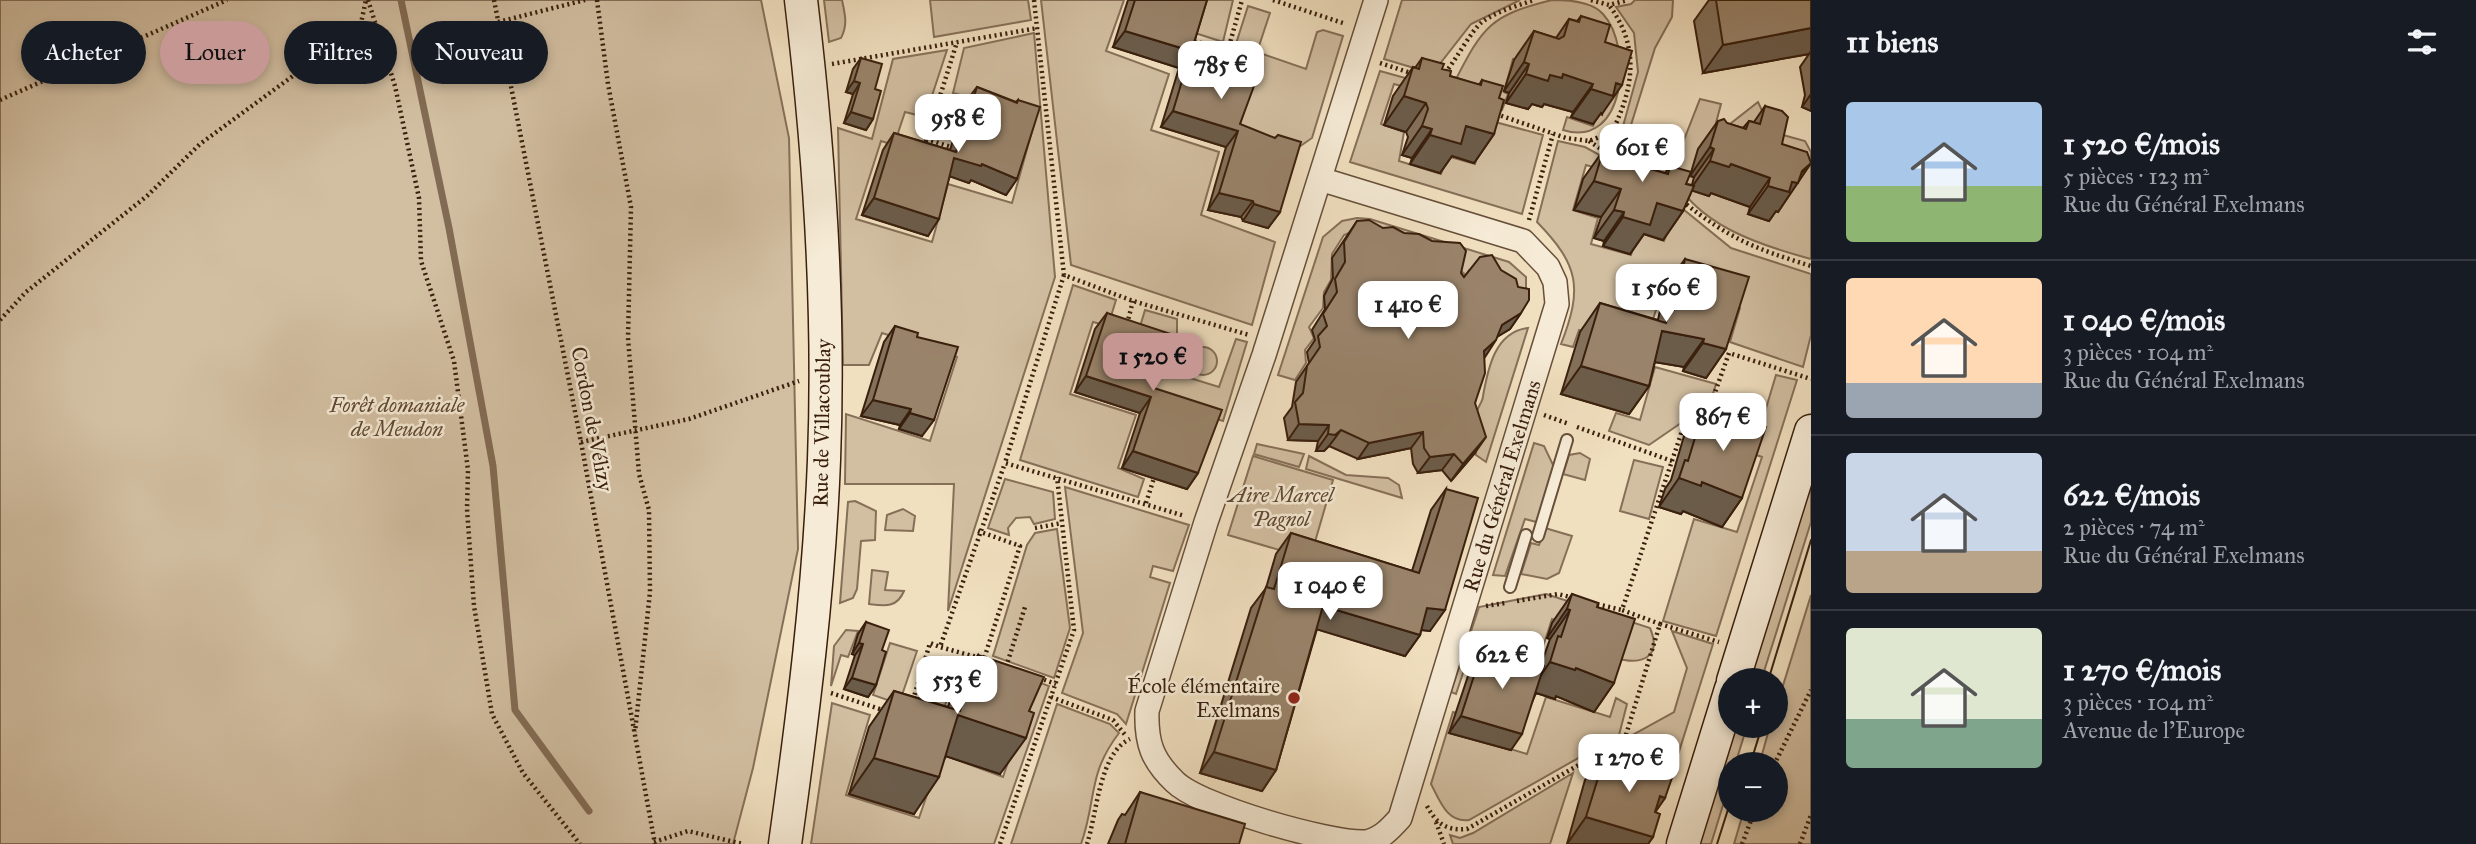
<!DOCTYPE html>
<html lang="fr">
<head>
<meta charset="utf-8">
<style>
  body { margin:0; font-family:"IM FELL Great Primer",serif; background:#20242c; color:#f1f3f6; height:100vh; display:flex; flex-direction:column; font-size:26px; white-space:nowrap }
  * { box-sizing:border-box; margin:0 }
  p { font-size:23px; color:#9ea1a6 }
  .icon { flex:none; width:38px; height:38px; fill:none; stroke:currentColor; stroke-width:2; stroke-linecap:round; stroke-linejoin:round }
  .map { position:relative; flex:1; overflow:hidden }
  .panel { display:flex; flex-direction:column; background:#171b24; width:665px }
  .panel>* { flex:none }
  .guide { position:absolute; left:21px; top:21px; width:665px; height:63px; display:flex; gap:14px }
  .fabs { position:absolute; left:1718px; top:668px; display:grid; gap:14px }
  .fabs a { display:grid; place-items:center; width:70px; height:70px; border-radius:50%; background:#171b24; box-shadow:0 4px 10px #0003; font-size:35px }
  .price { position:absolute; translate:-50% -60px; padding:0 16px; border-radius:14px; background:#fff; color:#222; font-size:23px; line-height:46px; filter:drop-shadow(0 2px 4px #0008) }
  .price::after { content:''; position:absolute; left:50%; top:42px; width:21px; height:16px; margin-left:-10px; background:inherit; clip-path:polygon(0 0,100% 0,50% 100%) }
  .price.active { background:#c59692; color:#111 }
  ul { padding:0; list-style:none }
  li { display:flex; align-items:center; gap:21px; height:175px; padding:0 35px }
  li+li { border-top:2px solid #363941 }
  li span { display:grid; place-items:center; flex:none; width:196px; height:140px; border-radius:7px; color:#555 }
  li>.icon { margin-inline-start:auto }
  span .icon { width:84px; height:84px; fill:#fffc; stroke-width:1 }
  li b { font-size:30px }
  h2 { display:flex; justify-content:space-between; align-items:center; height:84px; padding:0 35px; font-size:30px }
  .chip { padding:0 24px; border-radius:32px; background:#171b24; box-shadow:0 4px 10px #0003; font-size:24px; line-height:63px }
  .chip.active { background:#c59692; color:#111 }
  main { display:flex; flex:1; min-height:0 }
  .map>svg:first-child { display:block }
  .green { fill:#d2bfa2; stroke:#866f58; stroke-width:2 }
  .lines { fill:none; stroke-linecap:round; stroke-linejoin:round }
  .stream { stroke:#826b54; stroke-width:7 }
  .lane-casing { stroke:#674f3a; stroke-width:14 }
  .street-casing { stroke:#674f3a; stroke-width:26 }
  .secondary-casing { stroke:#391f0d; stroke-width:35 }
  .path { stroke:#391f0d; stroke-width:4.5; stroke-dasharray:2 3.5; stroke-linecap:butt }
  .lane { stroke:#f6ebd6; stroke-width:10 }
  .street { stroke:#f6ebd6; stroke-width:23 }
  .secondary { stroke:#f6ebd6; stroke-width:32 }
  .tram { stroke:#391f0d; stroke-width:2 }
  .wall { fill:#84715b; stroke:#391f0d; stroke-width:2 }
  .shaded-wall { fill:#6b5c4a; stroke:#391f0d; stroke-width:2 }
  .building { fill:#99836a; stroke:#391f0d; stroke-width:2 }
  .poi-dot { fill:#8f2418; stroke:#f6ebd6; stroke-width:2.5 }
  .labels { text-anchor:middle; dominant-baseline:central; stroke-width:5; stroke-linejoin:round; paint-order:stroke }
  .park-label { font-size:21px; font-style:italic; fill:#5f4732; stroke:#f6ebd6 }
  .street-label { font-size:21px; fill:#391f0d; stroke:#f6ebd6 }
  .poi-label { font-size:21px; fill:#391f0d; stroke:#f6ebd6; text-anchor:end }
</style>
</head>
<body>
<main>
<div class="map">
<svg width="1811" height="844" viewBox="0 0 1811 844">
  <rect width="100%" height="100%" fill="#f1e0c0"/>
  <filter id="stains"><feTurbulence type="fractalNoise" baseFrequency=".00286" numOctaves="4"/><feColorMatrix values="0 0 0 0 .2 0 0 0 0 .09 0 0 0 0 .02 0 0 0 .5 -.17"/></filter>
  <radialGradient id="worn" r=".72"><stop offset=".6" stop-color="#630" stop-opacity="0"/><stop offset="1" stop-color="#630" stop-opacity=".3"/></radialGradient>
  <path class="green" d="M0,0H761L789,138L798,549L753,768L733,844H0Z
    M824,0H842C845,14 848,25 841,38L829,42Z
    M930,0H1028L1031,20L934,37Z
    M1041,0H1124L1106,51L1169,74L1151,130L1219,152L1201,215L1275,242L1252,325L1071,265Z
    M1206,0H1233L1223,42L1195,33Z
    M1402,0H1520L1471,24L1435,70L1424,71L1384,59Z
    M1552,0C1568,0 1592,1 1603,14C1634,48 1625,150 1563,130L1567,117L1593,126L1598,113L1602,115L1614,79L1513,59L1504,92L1508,94L1502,110L1465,98L1455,81C1483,26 1491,15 1552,0Z
    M1635,0H1673L1672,17L1655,48L1631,125L1648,134L1642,159L1617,148L1638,72L1634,33L1616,7L1631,4Z
    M1248,6L1270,13L1257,52L1306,69L1317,32L1323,30L1343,36L1312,138L1299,147L1238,131L1253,81L1227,72Z
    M1034,33L1055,277L948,611L954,484H845L846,414L930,441L957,357L882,333L869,365H843L838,128L872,139L893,59L947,50L925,117L905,112L894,145L881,141L856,219L932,242L948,184L1012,203L1036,117L953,93L964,48Z
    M1380,71L1427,84L1430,94L1394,84L1381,124L1404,132L1399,161L1441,174L1447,156L1475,164L1488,120L1543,135L1522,214L1350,162Z
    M1700,99L1721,104L1716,123L1726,127L1758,102L1772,132L1805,141L1811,152V259C1759,245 1696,225 1671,173Z
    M1558,141L1585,147L1614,163L1617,174L1586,165L1573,210L1598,218L1591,244L1631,255L1638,232L1664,241L1678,205L1731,248L1811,274V335L1803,367L1730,342L1740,308L1664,286L1643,349L1579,330L1573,347L1561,344C1583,288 1579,265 1537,222Z
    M1357,218L1370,219L1509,262L1526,277V295L1477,268L1469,270L1466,275L1457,268L1351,232L1344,235L1332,254L1331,280L1324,292L1323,308L1309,327L1314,338L1305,350L1306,363L1295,380L1278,375L1323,237L1342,221Z
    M1073,285L1116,300L1108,326L1093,322L1070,394L1136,415L1118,468L1144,479L1138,497L1020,460Z
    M1145,310L1177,319V374L1219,387L1236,339L1247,342L1223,421L1151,398L1168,341L1139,330Z
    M1528,328L1486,462L1476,455C1475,442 1473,424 1477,411C1479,405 1483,401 1483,396C1488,368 1495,332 1528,328Z
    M1189 361a14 14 0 1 1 28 0a14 14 0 1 1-28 0Z
    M1655,367L1716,384L1710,403L1649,445L1609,431L1616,413L1640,420Z
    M1776,375L1797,380L1716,636L1663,621L1694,519L1737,532L1762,457L1697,435L1716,413L1761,425Z
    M1534,443L1544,446L1555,469L1540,523L1525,519L1505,576L1493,575Z
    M1257,444L1304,454L1299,467L1254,454Z
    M1580,453L1590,459L1585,480L1563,474L1569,455Z
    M1253,456L1333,480L1310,559L1228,535Z
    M1309,456L1346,475L1388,478L1399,485L1402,498L1306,469Z
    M1634,460L1663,467L1649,519L1620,511Z
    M1811,472V522L1761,681H1746Z
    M1005,479L1053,492L1055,519L1034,524L1030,517L1016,518L1008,528L1009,535L988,528Z
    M1065,487L1189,525L1173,571L1153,566L1150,577L1170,583L1126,724L1117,714L1062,693L1083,633Z
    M855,501L876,511L875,540L861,541L857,589L853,598L840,603L848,502Z
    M903,509L915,516L913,531L885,530L887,515Z
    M1545,528L1572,536L1559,573L1547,579L1521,574L1531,543L1539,545Z
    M1057,529L1070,628L1054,678L993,656L1027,545L1035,533Z
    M872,570L888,572L885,590L904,591C897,608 885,606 869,604Z
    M1546,594L1650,628C1663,659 1640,665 1615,658L1620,641L1552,619L1533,677L1468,658L1456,694L1451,692L1479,607Z
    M1811,595V844H1734L1744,810H1776V765H1759L1770,726H1776V708Z
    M846,630L858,631L848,657L841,655L831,686L834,646Z
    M1672,631L1713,644L1671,777L1621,761L1629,737L1674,712L1687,668Z
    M890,643L917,651L899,704L873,695Z
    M942,657L976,669L969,693L951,688L932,743L915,737Z
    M999,668L1049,686L994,844H811L832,703L870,715L846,795L919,818L941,754L1003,777L1026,709Z
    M1546,697L1610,717L1616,698L1627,704L1619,735L1469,820C1447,823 1440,801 1431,784L1453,712L1470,717L1465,735L1527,754Z
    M1057,704L1110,724L1119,733C1087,775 1097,799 1081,844H1011Z
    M1732,726H1747L1735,765H1731V779L1711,844H1695Z
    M1573,773L1550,844H1453L1450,835L1460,838L1473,833Z"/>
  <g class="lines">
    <path class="stream" d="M401,0L449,228L493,466L515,710L589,811"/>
    <g class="lane-casing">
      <path id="lane" d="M1538,536L1567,440
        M1510,587L1526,535"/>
    </g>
    <g class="street-casing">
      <path id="street" d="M1320,179L1523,241L1548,267L1555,282L1557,304L1400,818C1390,829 1381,839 1366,842C1331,844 1201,807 1175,782C1152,760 1146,743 1147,711L1206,522L1264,355L1376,0"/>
    </g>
    <g class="secondary-casing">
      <path id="secondary" d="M1733,681L1811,431
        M785,844C803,716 819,589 824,460C830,308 819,150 801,0
        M1683,844L1731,689"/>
    </g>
    <path class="path" d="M368,0L395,86L419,198L421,261L454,361L468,470L467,509L474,606L492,714L523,773L580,844
      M494,0L581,442L655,844
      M597,0L608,84L631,207L628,338L639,474L649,510L650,592L635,732
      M1034,0L1064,275L1133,301L1249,335
      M1273,0L1346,24
      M1591,0L1609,5L1628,0
      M498,22L585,0
      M1189,40L1228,50L1242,0
      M1380,63L1414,74
      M832,64L1038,28
      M1445,73C1456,60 1471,31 1482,22C1497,11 1517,6 1534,0
      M0,100L227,0
      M1496,114L1566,138L1589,141L1612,132C1634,87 1640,47 1609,5
      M926,139L951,147
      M1589,141L1607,153
      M924,147L957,42
      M1682,201C1730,239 1753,248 1811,266
      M1529,220L1553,134
      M1064,275L1005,463L1185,516
      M0,320L26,292L147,196L200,144L301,70L335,52L361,23L366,0
      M1127,324L1133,301
      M1708,412L1729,353L1811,379
      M1544,415L1569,424
      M1577,427L1672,461
      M581,442L689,419L799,381
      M1146,503L1154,478
      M1035,528L1062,523
      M978,531L1020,546L984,659
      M1517,601L1558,594L1574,598
      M1592,603L1622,610
      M1486,606L1505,603
      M1660,624L1719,642
      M980,658L940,647L1005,463
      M1006,667L1025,607
      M1039,678L1056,684
      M831,693L886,711
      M1051,697L1113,720L1126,736
      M913,700L930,643L940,647
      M1618,761L1660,624L1622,610L1683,428L1698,419
      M1774,765L1811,690
      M1427,806C1436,823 1446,831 1467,829L1624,739
      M1436,822L1444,844
      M654,842L688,831L743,844
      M1000,844L1074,630L1057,477
      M1087,844C1097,814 1099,753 1130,739
      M1742,844L1755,810
      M1800,844L1811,815"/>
    <use href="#lane" class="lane"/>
    <use href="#street" class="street"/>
    <use href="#secondary" class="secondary"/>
    <path class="tram" d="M1768,681L1811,540
      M1750,765L1762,726
      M1717,844L1731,800"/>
  </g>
  <path class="wall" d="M1128,0H1207L1193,46L1240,124L1280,212L1268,228L1243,221L1241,217L1208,210L1226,147L1161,127L1179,68L1113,47Z
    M1709,0H1811V111L1802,107L1805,95L1800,67L1809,54L1703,73L1694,21Z
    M1581,16L1605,42L1602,114L1601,113L1593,124L1571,117L1573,112L1544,104L1542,107L1532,104L1528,109L1506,103L1509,93L1504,91L1514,60L1534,31L1556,38L1569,19L1577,21Z
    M861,58L875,89L873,119L866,130L844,123L853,94L846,92L853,69Z
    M1422,58L1442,69L1450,76L1479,85L1482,80L1499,98L1494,134L1474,163L1452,156L1440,173L1410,164L1412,158L1402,155L1408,137L1406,132L1384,125L1393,96L1413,67L1415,68Z
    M977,87L1016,102L1018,100L1017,179L1006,195L971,180L969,183L950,176L928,236L862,215L883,150L894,133L950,150L965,103Z
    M1765,106L1782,144L1811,163L1778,212L1776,211L1769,221L1748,214L1750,207L1711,193L1709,196L1692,190L1683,211L1663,240L1644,234L1630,254L1603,246L1604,241L1594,238L1601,217L1574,210L1583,179L1603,151L1607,152L1614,141L1631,155L1640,166L1665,173L1670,166L1686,184L1692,185L1694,177L1690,176L1698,149L1718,121L1743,128L1749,121L1754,122Z
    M1357,221L1461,273L1464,277L1521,313L1510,329L1497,337L1484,357L1475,403V453L1451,481L1442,470L1418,473L1413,464L1411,448L1358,459L1329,446L1324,451H1316L1318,441L1288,440L1284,418L1292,407L1296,382L1309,363L1307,352L1315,340L1312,330L1325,309L1324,296L1333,278L1332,258Z
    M1685,259L1726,349L1706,378L1683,371L1684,367L1655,362L1649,386L1629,414L1561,394L1580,332L1600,303L1658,320L1665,287Z
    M1107,313L1154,388L1198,473L1187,489L1122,468L1140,413L1075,392L1095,329Z
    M895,326L917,337L922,436L899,429L900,425L861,416L884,342Z
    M1704,408L1724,418L1739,423L1742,419V498L1722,527L1683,511L1681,514L1659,507L1665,489L1671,480L1684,436Z
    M1446,489L1430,631L1421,630L1420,635L1405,656L1317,629L1276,770L1262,791L1200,773L1251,608L1266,588L1276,554L1291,533L1412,571L1431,510Z
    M1572,594L1597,607L1614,683L1594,712L1556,696L1555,699L1536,693L1511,750L1449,733L1473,661L1484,645L1502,657L1518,662L1520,658L1539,664L1544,656L1550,639L1547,638L1552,623Z
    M866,622L882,650L876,685L868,697L844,689L855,655L852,654L858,634Z
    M978,655L1000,774L946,756L914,814L849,794L869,727L894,691L948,707L953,692Z
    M1606,752L1665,798L1655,812L1653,837L1648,844H1567L1585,780Z
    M1140,792L1239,844H1108L1118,820L1122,814L1125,815Z"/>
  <path class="shaded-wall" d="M1811,28V51L1809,54L1703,73L1723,45Z
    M1125,31L1191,51L1179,68L1113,47Z
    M1524,62L1529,64L1509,93L1504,91Z
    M1526,74H1563L1593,84L1573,112L1544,104L1542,107L1532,104L1528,109L1506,103Z
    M854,81L860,83L853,94L846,92Z
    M1616,83L1622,85L1602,114L1601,113L1593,124L1571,117L1591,89Z
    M1811,94V111L1802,107Z
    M1404,96L1426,103L1406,132L1384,125Z
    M1173,111L1238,131L1226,147L1161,127Z
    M851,112L873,119L866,130L844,123Z
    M1422,126L1432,129L1412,158L1402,155Z
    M1466,126L1494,134L1474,163L1452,156L1440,173L1410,164L1430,135Z
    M1710,147L1714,149L1694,177L1690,176Z
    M954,158L982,164L1017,179L1006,195L971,180L969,183L943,174Z
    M1710,161L1731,164L1770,178L1750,207L1711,193L1709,196L1690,190Z
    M1811,163L1778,212L1776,211L1769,221L1748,214L1768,186L1792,182Z
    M1594,181L1621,189L1601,217L1574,210Z
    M1219,193L1253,201L1241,217L1208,210Z
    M874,198L939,219L928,236L862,215Z
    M1657,203L1683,211L1663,240L1644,234L1630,254L1603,246L1623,217Z
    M1254,204L1280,212L1268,228L1243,221Z
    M1614,210L1624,212L1604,241L1594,238Z
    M1521,313L1510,329L1490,341L1502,325Z
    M1662,331L1704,339L1684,367L1642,360Z
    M1496,340L1485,357L1472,367L1484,351Z
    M1703,343L1726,349L1706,378L1683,371Z
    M1581,366L1649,386L1629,414L1561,394Z
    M1086,376L1151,397L1140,413L1075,392Z
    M873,400L911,409L900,425L861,416Z
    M910,413L934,420L922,436L899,429Z
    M1299,424L1329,425L1318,441L1288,440Z
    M1341,430L1329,446L1324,451H1316L1328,434Z
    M1423,432L1411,448L1358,459L1369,443Z
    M1486,437L1475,453L1451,481L1463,464Z
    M1133,451L1198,473L1187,489L1122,468Z
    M1454,454L1442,470L1418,473L1430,457Z
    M1679,478L1702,482L1742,498L1722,527L1683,511L1681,514L1659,507Z
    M1323,606L1420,635L1405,656L1309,627Z
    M1427,608L1445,610L1430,631L1412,629Z
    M1567,609L1570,610L1550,639L1547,638Z
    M859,643L863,644L855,655L852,654Z
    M1550,662L1576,668L1614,683L1594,712L1556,696L1555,699L1530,691Z
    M852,678L876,685L868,697L844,689Z
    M958,715L1026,738L1000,774L933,752Z
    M1461,716L1522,734L1511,750L1449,733Z
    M1214,752L1276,770L1262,791L1200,773Z
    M874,758L939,777L914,814L849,794Z
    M1660,796L1665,798L1645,827Z
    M1586,817L1653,837L1648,844H1567Z"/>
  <path class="building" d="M1135,0H1207L1193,46L1261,67L1240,124L1275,138L1278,135L1301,142L1280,212L1254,204L1253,201L1219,193L1238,131L1173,111L1191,51L1125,31Z
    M1716,0H1811V28L1723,45Z
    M1581,16L1610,25L1605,42L1632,51L1622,85L1616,83L1613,96L1591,89L1593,84L1563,74L1562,78L1550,75L1548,81L1526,74L1529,64L1524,62L1534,31L1559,39L1564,36L1569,19L1579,22Z
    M861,58L882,64L875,89L881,91L873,119L851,112L860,83L854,81Z
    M1422,58L1444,64L1442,69L1451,71L1450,76L1481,85L1482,80L1503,86L1499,98L1504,100L1494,134L1466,126L1461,144L1430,135L1432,129L1422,126L1428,109L1426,103L1404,96L1413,67L1419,69Z
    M977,87L1017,103L1018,100L1040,107L1017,179L982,164L981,166L954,158L939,219L874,198L894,133L956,152Z
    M1765,106L1782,111L1788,117L1782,144L1807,152L1811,163L1802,171L1798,183L1792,182L1789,192L1768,186L1770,178L1731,164L1729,167L1710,161L1714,149L1710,147L1718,121L1724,119L1727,123L1746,129L1749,121L1760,124Z
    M1614,141L1634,146L1631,155L1642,159L1640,166L1668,174L1670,166L1691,172L1686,184L1694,186L1683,211L1657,203L1650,225L1623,217L1624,212L1614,210L1621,189L1594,181L1603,151L1611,153Z
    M1369,220L1383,228L1393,227L1404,233L1419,234L1432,241L1460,243L1466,251L1461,273L1464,277L1480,257L1492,255L1501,270L1516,279L1518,287L1529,289V300L1521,313L1502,325L1496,340L1484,351L1485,373L1475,403L1486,437L1463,464L1454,454L1430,457L1424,448L1423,432L1369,443L1341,430L1335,435L1328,434L1329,425L1299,424L1295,402L1303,393L1307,366L1320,347L1318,336L1327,326L1323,314L1337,292L1335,279L1345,262L1344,242L1357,221Z
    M1685,259L1749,277L1726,349L1703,343L1704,339L1662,331L1649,386L1581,366L1600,303L1666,323L1669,312L1674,310Z
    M1107,313L1174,335L1154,388L1222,410L1198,473L1133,451L1151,397L1086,376Z
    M895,326L918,333L917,337L958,347L934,420L910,413L911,409L873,400Z
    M1704,408L1725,415L1724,418L1740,424L1742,419L1766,427L1742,498L1702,482L1701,486L1679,478L1685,460L1688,461Z
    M1446,489L1478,498L1445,610L1427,608L1420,635L1323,606L1276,770L1214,752L1266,587L1274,589L1291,533L1419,573Z
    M1572,594L1598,603L1597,607L1635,619L1614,683L1576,668L1575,670L1550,662L1558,636L1561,637L1570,610L1567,609Z
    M866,622L889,630L882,650L886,652L876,685L852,678L863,644L859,643Z
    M1484,645L1504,652L1502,657L1519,662L1520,658L1544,666L1522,734L1461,716Z
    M978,655L1044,677L1029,711L1034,713L1026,738L958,715L939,777L874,758L894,691L960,711Z
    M1606,752L1674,772L1665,798L1660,796L1655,812L1660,814L1653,837L1586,817Z
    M1140,792L1245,824L1239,844H1125Z"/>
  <circle class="poi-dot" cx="1294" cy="698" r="7"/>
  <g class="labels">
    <g class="park-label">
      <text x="397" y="405">Forêt domaniale<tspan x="397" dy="24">de Meudon</tspan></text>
      <text x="1281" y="495">Aire Marcel<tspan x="1281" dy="24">Pagnol</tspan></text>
    </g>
    <g class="street-label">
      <text transform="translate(592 419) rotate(79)">Cordon de Vélizy</text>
      <text transform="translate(822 423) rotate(-89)">Rue de Villacoublay</text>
      <text transform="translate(1502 486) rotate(-73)">Rue du Général Exelmans</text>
    </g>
    <g class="poi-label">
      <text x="1280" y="686">École élémentaire<tspan x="1280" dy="24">Exelmans</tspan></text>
    </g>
  </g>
  <rect width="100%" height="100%" filter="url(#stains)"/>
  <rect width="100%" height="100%" fill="url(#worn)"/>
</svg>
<div class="fabs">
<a>+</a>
<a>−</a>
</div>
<b class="price" style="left:1221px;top:101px">785 €</b>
<b class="price" style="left:958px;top:154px">958 €</b>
<b class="price" style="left:1642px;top:184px">601 €</b>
<b class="price" style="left:1666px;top:324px">1 560 €</b>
<b class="price" style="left:1408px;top:341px">1 410 €</b>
<b class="price active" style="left:1153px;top:393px">1 520 €</b>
<b class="price" style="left:1723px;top:453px">867 €</b>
<b class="price" style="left:1330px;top:622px">1 040 €</b>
<b class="price" style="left:1502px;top:691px">622 €</b>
<b class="price" style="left:957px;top:716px">553 €</b>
<b class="price" style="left:1629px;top:794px">1 270 €</b>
<div class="guide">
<a class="chip">Acheter</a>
<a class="chip active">Louer</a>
<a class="chip">Filtres</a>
<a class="chip">Nouveau</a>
</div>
</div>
<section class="panel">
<h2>11 biens<svg class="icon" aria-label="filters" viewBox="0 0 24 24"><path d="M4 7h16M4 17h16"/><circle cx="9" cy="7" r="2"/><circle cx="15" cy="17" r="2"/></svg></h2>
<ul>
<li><span style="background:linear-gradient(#a9c7e8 60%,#8fb573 0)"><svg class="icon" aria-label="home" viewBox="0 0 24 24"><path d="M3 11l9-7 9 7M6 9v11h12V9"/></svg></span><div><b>1 520 €/mois</b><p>5 pièces · 123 m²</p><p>Rue du Général Exelmans</p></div></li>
<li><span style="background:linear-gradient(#ffd9b3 75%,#9aa5b1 0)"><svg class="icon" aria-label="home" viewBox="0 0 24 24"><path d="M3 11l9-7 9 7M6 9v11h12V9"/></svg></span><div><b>1 040 €/mois</b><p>3 pièces · 104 m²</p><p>Rue du Général Exelmans</p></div></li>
<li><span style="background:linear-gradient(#c9d6e8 70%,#b9a48a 0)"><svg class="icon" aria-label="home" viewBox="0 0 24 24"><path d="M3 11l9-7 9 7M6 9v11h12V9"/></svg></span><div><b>622 €/mois</b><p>2 pièces · 74 m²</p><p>Rue du Général Exelmans</p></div></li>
<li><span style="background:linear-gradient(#dfe7d0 65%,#7fa58c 0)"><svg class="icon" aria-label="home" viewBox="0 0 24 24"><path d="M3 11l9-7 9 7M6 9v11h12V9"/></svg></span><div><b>1 270 €/mois</b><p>3 pièces · 104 m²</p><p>Avenue de l'Europe</p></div></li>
</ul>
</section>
</main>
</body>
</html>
